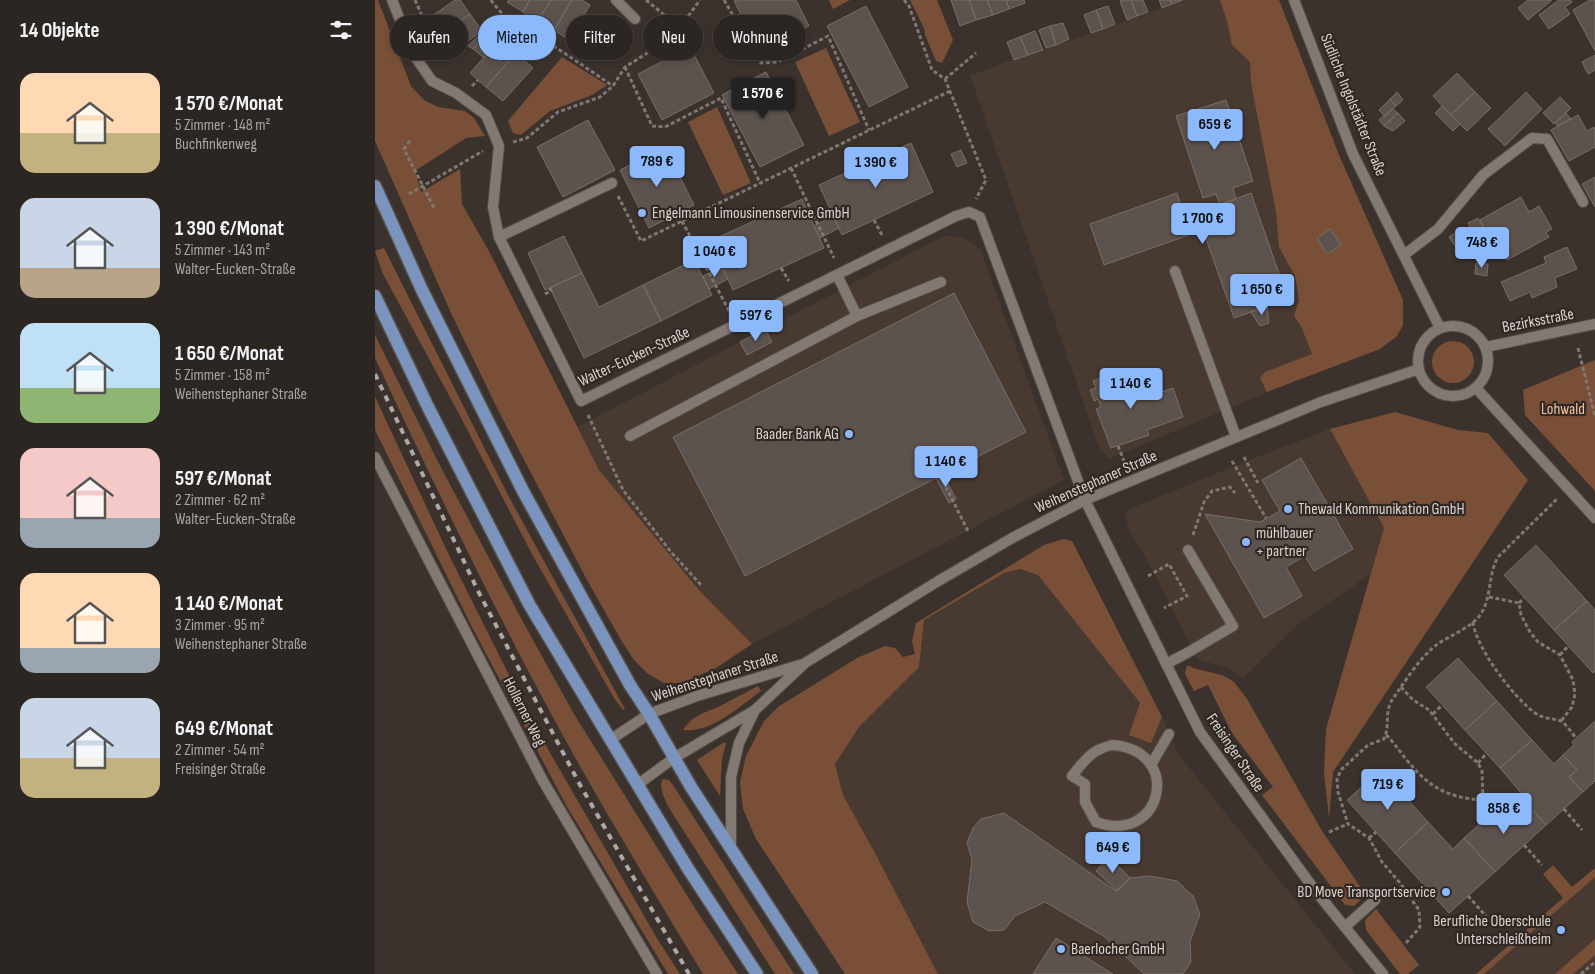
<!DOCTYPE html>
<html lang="de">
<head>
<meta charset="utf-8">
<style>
  body { margin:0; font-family:"Sofia Sans Condensed",sans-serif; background:#38322f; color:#f1f3f6; height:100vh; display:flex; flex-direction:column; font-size:19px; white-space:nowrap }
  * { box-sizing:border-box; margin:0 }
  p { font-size:16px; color:#a6a5a5 }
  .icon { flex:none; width:28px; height:28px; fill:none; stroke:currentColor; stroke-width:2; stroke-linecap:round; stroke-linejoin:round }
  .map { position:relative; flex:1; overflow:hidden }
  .drawer { display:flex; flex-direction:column; background:#2c2622; width:375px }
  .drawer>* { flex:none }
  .guide { position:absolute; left:15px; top:15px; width:475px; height:45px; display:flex; gap:10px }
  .price { position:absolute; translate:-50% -42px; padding:0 11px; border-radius:5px; background:#8cb9fc; color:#111; font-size:16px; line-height:32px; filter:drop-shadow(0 1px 2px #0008) }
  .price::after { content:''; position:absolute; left:50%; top:30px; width:15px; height:11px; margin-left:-8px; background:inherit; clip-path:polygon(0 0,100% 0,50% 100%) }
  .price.current { background:#222; color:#fff }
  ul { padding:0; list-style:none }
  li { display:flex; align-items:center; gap:15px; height:125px; padding:0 20px }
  li span { display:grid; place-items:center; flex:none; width:140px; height:100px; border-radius:15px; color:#555 }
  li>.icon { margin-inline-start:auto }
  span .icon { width:60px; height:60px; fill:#fffc; stroke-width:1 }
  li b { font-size:21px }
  h2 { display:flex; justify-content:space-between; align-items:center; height:60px; padding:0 20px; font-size:21px }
  .pill { padding:0 18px; border-radius:22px; background:#2c2622; box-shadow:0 2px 8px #0003,0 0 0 1px #484340; font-size:18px; line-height:45px }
  .pill.current { background:#8cb9fc; color:#111 }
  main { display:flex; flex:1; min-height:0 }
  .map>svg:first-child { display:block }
  .built { fill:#483931 }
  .green { fill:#795037 }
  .building { fill:#5d534e; stroke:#786e68 }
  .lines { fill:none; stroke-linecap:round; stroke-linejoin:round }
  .service-casing { stroke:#554e49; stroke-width:12 }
  .minor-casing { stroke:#554e49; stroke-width:12 }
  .tertiary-casing { stroke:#554e49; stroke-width:12 }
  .primary-casing { stroke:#554e49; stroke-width:15 }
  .path { stroke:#7f7773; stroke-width:3; stroke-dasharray:4 2.5; stroke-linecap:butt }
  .service { stroke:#837973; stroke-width:10 }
  .minor { stroke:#837973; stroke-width:10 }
  .tertiary { stroke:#837973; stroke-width:10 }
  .primary { stroke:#7b94bd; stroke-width:12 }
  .rail { stroke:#afa8a5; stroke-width:4; stroke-dasharray:6 6; stroke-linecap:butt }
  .poi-dot { fill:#8cb9fc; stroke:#312823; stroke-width:2 }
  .labels { text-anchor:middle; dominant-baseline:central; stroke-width:4.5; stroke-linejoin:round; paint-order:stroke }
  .street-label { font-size:16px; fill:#d9d3d0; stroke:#312823 }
  .poi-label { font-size:16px; fill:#d9d3d0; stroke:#312823; text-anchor:start }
  .park-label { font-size:16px; fill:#f8c3a4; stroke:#312823 }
</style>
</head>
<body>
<main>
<section class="drawer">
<h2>14 Objekte<svg class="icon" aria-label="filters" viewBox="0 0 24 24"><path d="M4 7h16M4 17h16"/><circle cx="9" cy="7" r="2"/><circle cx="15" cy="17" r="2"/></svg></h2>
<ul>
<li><span style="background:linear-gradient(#ffd9b3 60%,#c2b280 0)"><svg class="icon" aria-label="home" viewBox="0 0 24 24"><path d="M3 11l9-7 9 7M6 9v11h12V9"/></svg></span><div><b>1 570 €/Monat</b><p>5 Zimmer · 148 m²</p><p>Buchfinkenweg</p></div></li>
<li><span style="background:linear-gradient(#c9d6e8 70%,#b9a48a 0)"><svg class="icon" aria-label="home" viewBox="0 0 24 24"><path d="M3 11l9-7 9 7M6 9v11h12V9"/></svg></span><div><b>1 390 €/Monat</b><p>5 Zimmer · 143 m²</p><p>Walter-Eucken-Straße</p></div></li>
<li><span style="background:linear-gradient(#bfe0f5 65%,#8fb573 0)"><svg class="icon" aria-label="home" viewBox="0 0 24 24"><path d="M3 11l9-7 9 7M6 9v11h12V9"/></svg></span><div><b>1 650 €/Monat</b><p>5 Zimmer · 158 m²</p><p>Weihenstephaner Straße</p></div></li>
<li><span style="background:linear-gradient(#f6c9c9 70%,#9aa5b1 0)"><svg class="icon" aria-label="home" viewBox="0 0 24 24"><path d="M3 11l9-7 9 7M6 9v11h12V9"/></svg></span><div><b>597 €/Monat</b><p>2 Zimmer · 62 m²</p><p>Walter-Eucken-Straße</p></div></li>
<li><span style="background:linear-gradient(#ffd9b3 75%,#9aa5b1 0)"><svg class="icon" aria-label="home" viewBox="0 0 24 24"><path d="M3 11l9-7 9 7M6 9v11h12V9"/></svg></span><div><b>1 140 €/Monat</b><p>3 Zimmer · 95 m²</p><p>Weihenstephaner Straße</p></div></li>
<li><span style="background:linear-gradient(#c9d6e8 60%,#c2b280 0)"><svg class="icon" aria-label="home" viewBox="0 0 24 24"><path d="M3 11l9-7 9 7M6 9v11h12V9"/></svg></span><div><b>649 €/Monat</b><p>2 Zimmer · 54 m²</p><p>Freisinger Straße</p></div></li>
</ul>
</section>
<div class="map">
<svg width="1220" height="974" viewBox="0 0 1220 974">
  <rect width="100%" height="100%" fill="#3b322d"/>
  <path class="built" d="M811,0H897L1022,336L1005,349L931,376L734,459L724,448L595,75Z
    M571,235L590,238L605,249L689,480L377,644L324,590L224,470L202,427Z
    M955,429L1009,528L996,574L924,623L868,678L855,669L822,659L779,573L754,529L750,516L754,509L877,459Z
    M645,569L663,575L765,703L776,742L787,717L803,754L980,974H563L500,853L468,795L460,764L484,727L544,667L549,620L629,573Z
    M1220,868V974H1101L1188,898Z"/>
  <path class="green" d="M0,0H3L36,86L49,100L63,107L90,111L99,118L110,136L91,138L40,171L46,192L85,169L87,204L115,253L224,470L324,590L377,644L341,668L307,683H289L273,674L259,660L246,640L212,580L123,410L76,313L0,141Z
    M454,0H475L458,9Z
    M535,0H562L578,40L567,63L561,61L550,35L549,28Z
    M845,0H904L964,155L1028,300V325L1022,336L1005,349L892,392L885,378L890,372L937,354L926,326L919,316L924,300L920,276L904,247L901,212L876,83L875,62L857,45L852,21Z
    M451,48L485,122L454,136L420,62Z
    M187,57L232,85L217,95L175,111L146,135L138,133L133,121Z
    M342,107L376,183L348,195L313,122Z
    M9,248L134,497L250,709L248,710L239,698L158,556L83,412L8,274L0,251Z
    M0,335L62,460L148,622L199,714L318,905L363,974H328C273,883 217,791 167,697C108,586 53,472 0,358Z
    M1057 362a21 21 0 1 1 42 0a21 21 0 1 1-42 0Z
    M1220,360V491L1150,415L1148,390Z
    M0,397L74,555L159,725L283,940L305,974H293L191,805L97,627L0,430Z
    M1020,412L1083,430L1113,433L1153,480L958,772L954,818L949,773L951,729L1009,528L955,429Z
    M688,539L697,541L787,717L776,743L754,735L765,703L663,575L645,569L629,573L549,620L544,667L484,727L460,764L468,795L500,853L563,974H470L381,839L368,809L365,782L371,756L389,721L403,707L482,658L510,646L520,648L528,657L540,654L537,641L541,623L669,545Z
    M812,665C826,673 847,671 860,683C864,688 868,694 872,699L947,831L991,895L979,906L970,905L887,795L898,787L857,733L833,685L819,691L810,674Z
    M383,686L386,691C364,707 337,733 308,730C318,714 331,713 347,705C359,699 371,692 383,686Z
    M348,743H351L347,759L345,796L322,760Z
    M288,779L294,780L298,785L419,974H400L294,808C290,799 283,788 288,779Z
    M1178,865L1197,887L1220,868V877L1109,974H1101L1188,898L1168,874Z
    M1001,909L1044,965L1033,974H1025L991,930L990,920Z
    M1220,939V955L1198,974H1180Z"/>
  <path class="building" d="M80,0H85L95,14L63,37L51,20Z
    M134,0H155L148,12L132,2Z
    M155,0H176L163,21L148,12Z
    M176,0H197L179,30L163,21Z
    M197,0H207L215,5L194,40L179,30Z
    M362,0H421L434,26L385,51L359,1Z
    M576,0H594L601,20L585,26Z
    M594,0H612L618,15L601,20Z
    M612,0H631L634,9L618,15Z
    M631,0H649L650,3L634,9Z
    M749,0H756L762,16L752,20L745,1Z
    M756,0H768L773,12L762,16Z
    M784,0H795L797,4L787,8Z
    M795,0H808L797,4Z
    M1153,0H1177L1153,20L1143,8Z
    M1184,0H1195L1197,2L1190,7L1195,14L1174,29L1164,15Z
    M1215,0H1220V51L1198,10Z
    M491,6L533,87L494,107L452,26Z
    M733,6L740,24L728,29L721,10Z
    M721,10L728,29L716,33L709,15Z
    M95,14L107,31L75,54L63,37Z
    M688,23L694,39L681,45L675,26Z
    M675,26L681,45L671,48L664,30Z
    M111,28L114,30L98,49L93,46Z
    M114,30L125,39L109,58L98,49Z
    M660,31L668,50L653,55L645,37Z
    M205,34L209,37L203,47L198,44Z
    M645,37L653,55L639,60L632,42Z
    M125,39L141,53L111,87L95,73Z
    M315,47L339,93L287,120L263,74Z
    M141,53L158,68L128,101L111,87Z
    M1220,55V70L1213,74L1207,62Z
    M391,72L429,145L385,167L347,95Z
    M1082,73L1100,92L1076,115L1058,96Z
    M1022,92L1028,100L1021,106L1015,99Z
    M1100,92L1116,108L1092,131L1076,115Z
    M1151,92L1167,109L1130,146L1113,129Z
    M1185,97L1196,108L1179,124L1168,113Z
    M1015,99L1021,106L1010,117L1004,110Z
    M851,100L878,181L858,188L861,199L845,205L841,194L828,198L801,116Z
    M1067,106L1085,124L1078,131L1060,113Z
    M1017,109L1023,113L1009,126L1004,120Z
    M1023,113L1030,121L1018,131L1009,126Z
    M1191,113L1196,119L1182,126L1181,122Z
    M1203,115L1212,131L1219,127L1220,130V147L1194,161L1176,130Z
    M213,120L240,170L188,197L162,147Z
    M536,143L558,192L467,235L444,185Z
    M290,147L319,205L274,228L245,170Z
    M586,150L592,163L582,167L576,154Z
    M1220,177V207L1207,184Z
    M802,193L810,217L876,193L913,299L859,318L828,230L729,265L715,224Z
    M1146,197L1154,212L1164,206L1177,229L1171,232L1174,237L1132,260L1125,248L1121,250L1105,220Z
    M427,199L449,248L358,290L335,241Z
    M458,216L464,228L445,238L439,226Z
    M1103,218L1121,250L1111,255L1093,223Z
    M1087,228L1098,243L1085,253L1074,237Z
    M955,229L966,245L952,254L942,238Z
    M189,236L207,273L170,290L153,253Z
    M1192,247L1202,269L1180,278L1182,287L1157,298L1155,292L1135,301L1126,282L1171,263L1169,257Z
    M319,260L337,295L286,321L268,285Z
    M1101,263L1113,264L1112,276L1100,274Z
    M347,267L353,279L334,289L328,276Z
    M207,273L224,307L268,285L286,321L209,358L175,288Z
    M579,293L651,432L370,576L298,437Z
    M892,306L894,323L885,326L876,312Z
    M390,329L397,342L372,355L365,342Z
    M746,370L759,401L798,388L808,417L772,430L774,435L736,448L721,409L726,407L723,399L719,401L715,390L721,388L718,381Z
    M926,458L978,549L939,571L930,556L911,567L927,596L889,618L830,514L885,522L905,511L887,480Z
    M568,474L581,499L574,503L561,478Z
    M1161,545L1212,601L1179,630L1129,575Z
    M1212,601L1220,610V671L1218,673L1179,630Z
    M1083,658L1122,701L1090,730L1051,687Z
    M1122,701L1157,740L1125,768L1090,730Z
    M1220,721V781L1208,792L1194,777L1202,770L1188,755L1199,745L1197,742Z
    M1157,740L1179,764L1188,755L1202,770L1194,777L1208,792L1171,825L1158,811L1150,819L1136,802L1146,793L1125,768Z
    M1006,770L1053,822L1020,853L972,800Z
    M1136,802L1150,819L1158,811L1171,825L1120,872L1089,838L1123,808L1126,811Z
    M629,813L741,891L755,878L775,876L802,881L818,896L825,914L815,942L816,962L808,974H769L730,937L670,902L640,916L629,930L614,931L598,922L592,902L597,859L592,843L598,828L606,819Z
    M1053,822L1078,849L1089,838L1120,872L1074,913L1020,853Z
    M734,857L755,878L742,891L721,871Z
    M681,938L725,966L738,974H658Z"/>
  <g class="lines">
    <g class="service-casing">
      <path id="service" d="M124,237L237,183
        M1029,255L1063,229L1108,175L1157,138L1172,139L1208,202
        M800,271L861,437
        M482,316L566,282
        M255,436L482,316L462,275
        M791,664L812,653L858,626L813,550
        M737,745C809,750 788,846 721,822L710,802V784L697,776C710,760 716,750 737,745Z
        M776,765L794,734
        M970,927L1000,900"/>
    </g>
    <g class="minor-casing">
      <path id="minor" d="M17,0L39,55L57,81L81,93L111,115L124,146L118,207L124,237L206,401L581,216L594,212L605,217L710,500L825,732L939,889L1008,974
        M241,0L260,19
        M1101,388L1220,518
        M0,457L168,781L282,974"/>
    </g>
    <g class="tertiary-casing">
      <path id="tertiary" d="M919,0L978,154L1065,328
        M1043 361a35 35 0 1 1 70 0a35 35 0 1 1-70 0Z
        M1111,347L1220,324
        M235,740L274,714L322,696L428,664
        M262,785L299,758L380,710L430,663L565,580L639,537L710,500L946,402L1044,369
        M356,847V777L364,743L380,710"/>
    </g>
    <g class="primary-casing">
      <path id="primary" d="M0,186L47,290L148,491L255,685L274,714L316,787L437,974
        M0,296L53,407L154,604L312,867L382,974"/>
    </g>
    <path class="path" d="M40,0L48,18L57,29L47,34
      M116,0C131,23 158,33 180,47C200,60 219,73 238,86
      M271,0L304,27
      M349,0L386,63L402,62L453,36L494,130
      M529,0L534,6L557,70L570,79L611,180L601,199
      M272,30L287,44
      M55,50L67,43
      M250,67L277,126L290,127L346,98L385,183
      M570,79L601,53
      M97,86L103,80
      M35,141L29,149L59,208
      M138,142L152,138L183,112L225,97L238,86L250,67L287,44L306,26L325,0
      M416,168L459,258
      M34,194L108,151
      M243,196L266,241L575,91
      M499,220L507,235
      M307,221L354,311
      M406,268L414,281
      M170,294L176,291L175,288
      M1203,348L1220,416
      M213,415L248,490L296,552L327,586
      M743,446L751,466
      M869,457L883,483
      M857,461L891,518
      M565,475L594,533
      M818,535L829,502L837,491L855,487L860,493
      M773,576L794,564L812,596L789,608
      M1114,597L1144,603L1146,615L1155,632L1163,642L1185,655L1198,680L1200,694L1197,707L1186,721
      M1144,603L1149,598
      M1098,622C1101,648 1139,698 1160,713C1169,719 1177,718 1186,721C1191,724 1197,733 1201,738
      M1185,655L1193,646
      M1026,687L1038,700L1054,710L1080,744L1103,763L1107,771L1108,800L1119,812
      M1058,714L1067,705
      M1011,735C1019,742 1024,751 1031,759C1053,787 1073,798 1108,800
      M1103,763L1111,754
      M1189,809L1207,830
      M954,832L973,824
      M994,838L1001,832
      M1149,845L1167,865
      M754,864L763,837
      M1093,896L1111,916
      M1031,943L1045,927L1044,910L1025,883L1007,862L994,838L973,824L963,792L962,779L966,770L993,745L1009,739C1016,723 1008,712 1019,697C1031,680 1044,659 1060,646C1074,635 1098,628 1107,612C1117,595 1113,574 1123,557L1182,499
      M1206,974L1220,962"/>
    <use href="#service" class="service"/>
    <use href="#minor" class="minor"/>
    <use href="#tertiary" class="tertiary"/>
    <use href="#primary" class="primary"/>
    <path class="rail" d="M0,374L103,591L204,783L314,974"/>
  </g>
  <g class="poi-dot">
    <circle cx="267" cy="213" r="5"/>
    <circle cx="474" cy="434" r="5"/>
    <circle cx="913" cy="509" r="5"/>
    <circle cx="871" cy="542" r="5"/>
    <circle cx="1071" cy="892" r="5"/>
    <circle cx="1186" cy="930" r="5"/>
    <circle cx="686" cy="949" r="5"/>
  </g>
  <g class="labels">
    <g class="street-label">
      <text transform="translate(978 105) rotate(68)">Südliche Ingolstädter Straße</text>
      <text transform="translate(1163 321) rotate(-11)">Bezirksstraße</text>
      <text transform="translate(259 357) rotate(-25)">Walter-Eucken-Straße</text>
      <text transform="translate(721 482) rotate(-24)">Weihenstephaner Straße</text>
      <text transform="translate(340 677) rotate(-18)">Weihenstephaner Straße</text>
      <text transform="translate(149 712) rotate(63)">Hollerner Weg</text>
      <text transform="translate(860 753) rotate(56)">Freisinger Straße</text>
    </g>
    <g class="poi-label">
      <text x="277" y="213">Engelmann Limousinenservice GmbH</text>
      <text x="464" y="434" text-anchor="end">Baader Bank AG</text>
      <text x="923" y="509">Thewald Kommunikation GmbH</text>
      <text x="881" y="533">mühlbauer<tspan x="881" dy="18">+ partner</tspan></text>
      <text x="1061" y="892" text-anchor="end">BD Move Transportservice</text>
      <text x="1176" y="921" text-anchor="end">Berufliche Oberschule<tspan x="1176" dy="18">Unterschleißheim</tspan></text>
      <text x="696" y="949">Baerlocher GmbH</text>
    </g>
    <g class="park-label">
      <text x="1188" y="409">Lohwald</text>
    </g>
  </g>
</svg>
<b class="price current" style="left:388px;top:120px">1 570 €</b>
<b class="price" style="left:840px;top:151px">659 €</b>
<b class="price" style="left:282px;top:188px">789 €</b>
<b class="price" style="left:501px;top:189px">1 390 €</b>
<b class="price" style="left:828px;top:245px">1 700 €</b>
<b class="price" style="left:1107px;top:269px">748 €</b>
<b class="price" style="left:340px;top:278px">1 040 €</b>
<b class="price" style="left:887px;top:316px">1 650 €</b>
<b class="price" style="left:381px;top:342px">597 €</b>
<b class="price" style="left:756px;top:410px">1 140 €</b>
<b class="price" style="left:571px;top:488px">1 140 €</b>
<b class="price" style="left:1013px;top:811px">719 €</b>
<b class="price" style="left:1129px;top:835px">858 €</b>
<b class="price" style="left:738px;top:874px">649 €</b>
<div class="guide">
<a class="pill">Kaufen</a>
<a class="pill current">Mieten</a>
<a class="pill">Filter</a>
<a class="pill">Neu</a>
<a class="pill">Wohnung</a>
</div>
</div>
</main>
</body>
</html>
